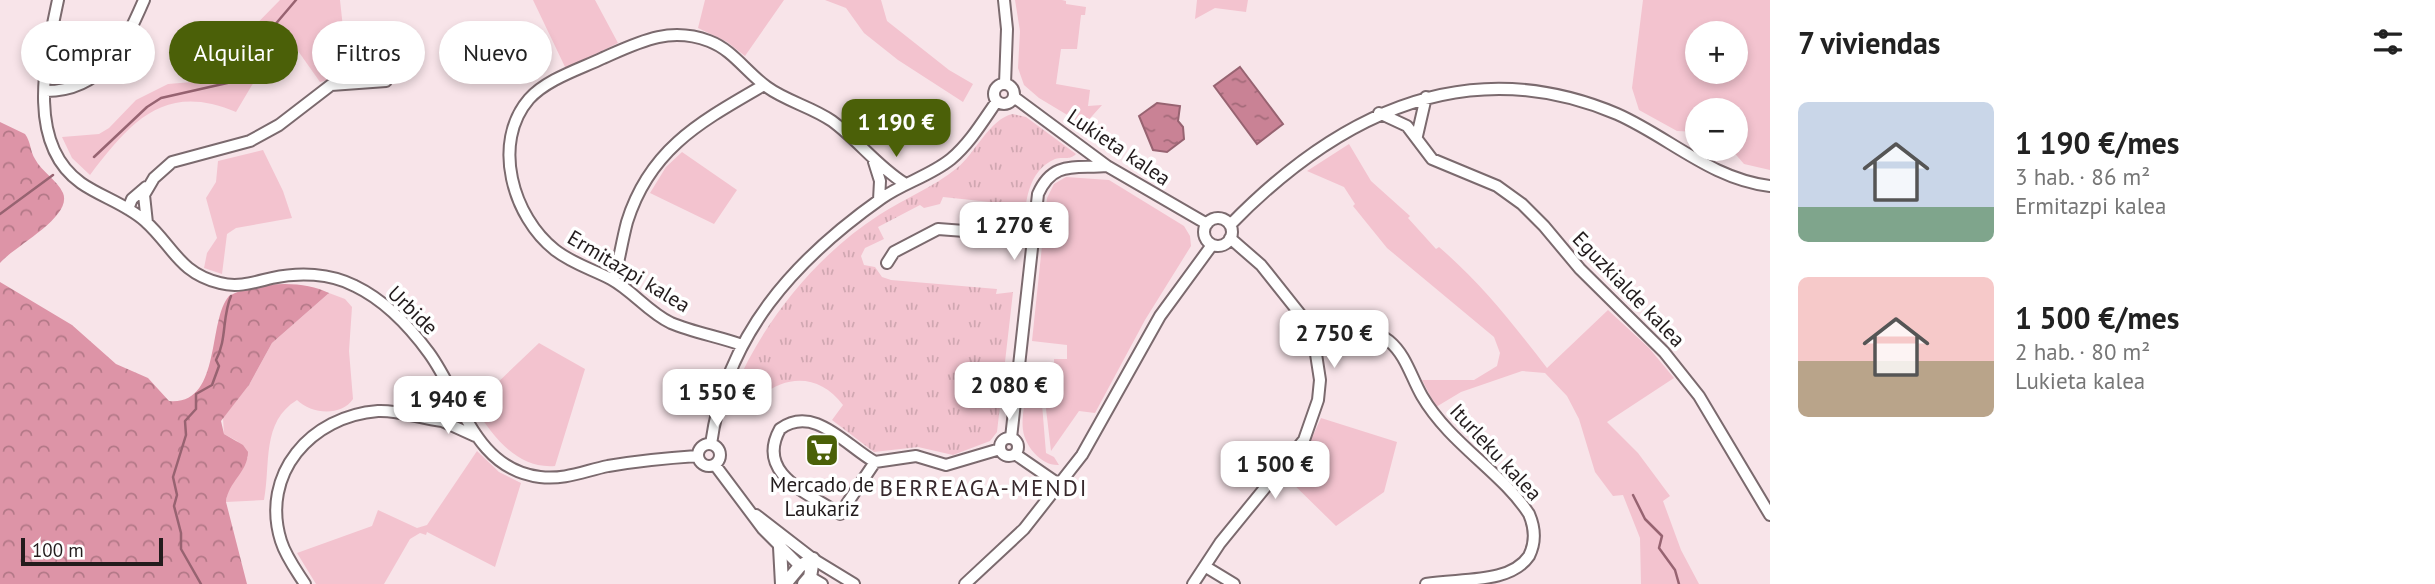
<!DOCTYPE html>
<html lang="es">
<head>
<meta charset="utf-8">
<style>
  body { margin:0; font-family:"PT Sans",sans-serif; background:#f2f2f2; color:#222; height:100vh; display:flex; flex-direction:column; font-size:26px; white-space:nowrap }
  * { box-sizing:border-box; margin:0 }
  p { font-size:23px; color:#767676 }
  .icon { flex:none; width:38px; height:38px; fill:none; stroke:currentColor; stroke-width:2; stroke-linecap:round; stroke-linejoin:round }
  .map { position:relative; flex:1; overflow:hidden }
  .sheet { display:flex; flex-direction:column; background:#fff; width:665px }
  .sheet>* { flex:none }
  .top-card { position:absolute; left:21px; top:21px; width:665px; height:63px; display:flex; gap:14px }
  .buttons { position:absolute; left:1685px; top:21px; display:grid; gap:14px }
  .buttons a { display:grid; place-items:center; width:63px; height:63px; border-radius:50%; background:#fff; box-shadow:0 4px 10px #0003; font-size:35px }
  .scale { position:absolute; left:21px; bottom:18px; width:142px; box-sizing:border-box; padding-left:7px; border:4px solid #231c1d; border-top:0; font-size:19px; line-height:24px; white-space:nowrap; color:#231c1d; -webkit-text-stroke:5px #fff; paint-order:stroke }
  .price { position:absolute; translate:-50% -60px; padding:0 16px; border-radius:14px; background:#fff; color:#222; font-size:23px; line-height:46px; filter:drop-shadow(0 2px 4px #0008) }
  .price::after { content:''; position:absolute; left:50%; top:42px; width:21px; height:16px; margin-left:-10px; background:inherit; clip-path:polygon(0 0,100% 0,50% 100%) }
  .price.selected { background:#4b6008; color:#fff }
  ul { padding:0; list-style:none }
  li { display:flex; align-items:center; gap:21px; height:175px; padding:0 28px }
  li span { display:grid; place-items:center; flex:none; width:196px; height:140px; border-radius:10px; color:#555 }
  li>.icon { margin-inline-start:auto }
  span .icon { width:84px; height:84px; fill:#fffc; stroke-width:1 }
  li b { font-size:30px }
  h2 { display:flex; justify-content:space-between; align-items:center; height:84px; padding:0 28px; font-size:30px }
  .chip { padding:0 24px; border-radius:32px; background:#fff; box-shadow:0 4px 10px #0003; font-size:24px; line-height:63px }
  .chip.selected { background:#4b6008; color:#fff }
  main { display:flex; flex:1; min-height:0 }
  .map>svg:first-child { display:block }
  .grass { fill:#f3c3cf; fill-rule:evenodd }
  .forest { fill:url(#forest-crowns) }
  .park { fill:url(#park-tufts) }
  .water { fill:url(#water-ripples); stroke:#976371; stroke-width:2 }
  .lines { fill:none; stroke-linecap:round; stroke-linejoin:round }
  .stream { stroke:#976371; stroke-width:2.5 }
  .minor-casing { stroke:#7b6a6e; stroke-width:14 }
  .tertiary-casing { stroke:#7b6a6e; stroke-width:16 }
  .minor { stroke:#fff; stroke-width:10 }
  .tertiary { stroke:#fff; stroke-width:12 }
  .labels { text-anchor:middle; dominant-baseline:central; stroke-width:7; stroke-linejoin:round; paint-order:stroke }
  .street-label { font-size:21px; fill:#231c1d; stroke:#fff }
  .poi-label { font-size:21px; fill:#231c1d; stroke:#fff }
  .neighbourhood-label { font-size:23px; letter-spacing:2px; fill:#38292d; stroke:#fff }
</style>
</head>
<body>
<main>
<div class="map">
<svg width="1770" height="584" viewBox="0 0 1770 584">
  <defs>
    <pattern id="forest-crowns" width="20" height="18" patternUnits="userSpaceOnUse" patternTransform="scale(1.75)"><rect width="20" height="18" fill="#dd94a7"/><path d="M2 6a3 3 0 1 1 6 0M12 15a3 3 0 1 1 6 0" fill="none" stroke="#b37887"/></pattern>
    <pattern id="park-tufts" width="24" height="20" patternUnits="userSpaceOnUse" patternTransform="scale(1.75)"><rect width="24" height="20" fill="#f3c3cf"/><path d="M3 7l-1-3M5 7V3M7 7l1-3M15 17l-1-3M17 17v-4M19 17l1-3" fill="none" stroke="#d0a7b1"/></pattern>
    <pattern id="water-ripples" width="26" height="14" patternUnits="userSpaceOnUse" patternTransform="scale(1.75)"><rect width="26" height="14" fill="#c98295"/><path d="M2 4q2-2 4 0t4 0M15 11q2-2 4 0t4 0" fill="none" stroke="#a36a79"/></pattern>
  </defs>
  <rect width="100%" height="100%" fill="#f8e4e9"/>
  <path class="grass" d="M280,0H340L347,65L338,68L333,79L320,82L291,41L252,85L236,112C165,82 131,121 90,175L72,158L62,137L99,134L109,128L136,100L168,84L228,79L241,64L237,44Z
    M533,0H595L618,43L566,69Z
    M705,0H784L745,56L727,42L698,28Z
    M825,0H881L887,21L949,70L973,84L963,102L898,60L864,33L846,8Z
    M1015,0H1062L1066,1V4L1086,7L1085,15H1081L1077,49H1061L1056,84L1090,90L1088,106L1102,105L1084,125L1039,98L1024,85L1018,68L1020,31Z
    M1197,0H1248L1246,12L1215,8L1195,19Z
    M1643,0H1770V170L1744,164L1731,149H1736V110H1698L1697,132L1677,131L1639,110L1632,88ZM1698,33H1736V72H1698Z
    M1349,144L1371,181L1410,216L1408,218L1436,249L1439,247C1481,283 1513,324 1547,368L1608,310L1649,348L1674,378L1607,422L1638,453L1670,496L1663,501L1681,550L1699,584H1641L1640,538L1623,495L1613,496L1595,472L1579,419L1567,396L1545,373L1522,371L1461,392L1436,407L1422,380H1474L1497,366L1500,353L1494,337L1387,248L1353,206L1355,204L1344,187L1307,171Z
    M263,150L283,191L292,218L236,228L227,234L222,274L204,268L207,253L217,238L206,198L216,182L218,161Z
    M682,152L737,190L714,224L650,193L666,167Z
    M1066,177L1109,180L1184,226L1190,236L1191,246L1145,320L1095,413L1079,411L1051,451L1044,392L1055,391L1054,359H1067V345L1032,341L1047,198L1054,184Z
    M329,293L345,299L352,307L349,351L353,399C341,417 311,414 297,400C261,422 271,464 264,500L226,502L228,489L248,457L237,441L224,434L223,418L249,385L272,343Z
    M539,343L585,369L555,466C515,469 493,435 473,406Z
    M1027,385H1031L1032,392H1041L1046,453L1054,457L1059,465C1041,466 1025,446 1023,430C1021,417 1026,399 1027,385Z
    M1321,418L1397,442L1384,492L1336,526L1284,475L1308,446Z
    M477,451L499,472L521,483L495,567L427,532L426,535L420,533L410,539L384,584H316L297,553L372,526L378,510L417,528L427,525Z"/>
  <path class="forest" d="M0,122L25,134C31,142 30,151 35,159C42,172 57,180 63,193C73,217 14,246 0,263Z
    M0,282L72,325L116,364L148,378L169,401C222,406 207,321 229,296C256,282 302,279 329,293L272,343L249,385L221,421L224,434L243,445L248,452C248,472 228,482 226,502L247,584H0Z"/>
  <path class="park" d="M1013,114L1026,117L1076,154C1069,161 1064,156 1055,159C1027,171 1025,204 1024,229L986,225L990,202L943,197L940,204L924,208L920,205L878,227L884,239L865,248L861,256L864,265L875,267L882,277L891,280L997,289L996,294L1013,292L997,432L990,441L953,455L918,447L874,452L832,420L843,405C818,372 781,374 753,404L735,388C764,320 817,255 879,215C905,198 934,187 957,168C975,154 990,118 1013,114Z"/>
  <path class="water" d="M1240,67L1283,124L1257,144L1214,86Z
    M1157,103L1180,106L1178,121L1183,127L1184,139L1167,152L1153,150L1139,116Z"/>
  <g class="lines">
    <path class="stream" d="M94,157L147,107L161,98L236,81L262,40L296,0
      M0,214L53,175
      M1633,495L1645,519L1662,536L1659,548L1675,570L1679,584
      M201,584L181,549V533L174,506L177,495L173,477L186,435L185,421L196,409V394L212,385L219,366L216,360C227,340 222,316 231,296"/>
    <g class="minor-casing">
      <path id="minor" d="M58,0C46,57 25,143 81,183C101,197 126,204 145,221C173,246 179,273 220,283C238,288 255,282 272,278C299,272 330,273 355,286C384,300 410,327 429,353C462,398 474,469 540,477C565,480 584,471 608,466C637,461 667,458 697,456
        M1004,0L1007,29L1005,84
        M994 94a10 10 0 1 1 20 0a10 10 0 1 1-20 0Z
        M46,91C103,91 124,46 144,0
        M1014,97L1107,166L1207,224
        M1379,113L1407,126L1432,159L1497,186L1522,204L1544,226L1580,269L1664,352L1699,396L1770,515
        M1417,136L1426,97
        M874,162L880,181L879,200
        M128,209L132,199L146,187
        M1204 232a14 14 0 1 1 28 0a14 14 0 1 1-28 0Z
        M147,223L144,195L154,178L172,162L250,141L279,125L331,85L386,81
        M1230,225C1336,116 1466,50 1617,114C1669,137 1711,179 1770,186
        M1230,238L1261,265L1308,324
        M887,263L894,252L938,229L1033,236
        M614,280C619,261 622,241 627,222C650,148 702,121 764,85
        M1305 331a9 9 0 1 1 18 0a9 9 0 1 1-18 0Z
        M1323,329C1346,324 1370,326 1389,341C1406,355 1411,377 1422,396C1450,444 1502,472 1529,514C1535,528 1536,542 1529,556C1510,584 1461,578 1426,584
        M742,345C720,337 692,332 671,323C648,312 633,291 611,279C592,269 573,264 555,250C513,217 491,143 529,99C547,79 580,69 603,58C639,42 669,26 709,41C733,50 746,72 767,87C786,101 812,107 832,121C858,140 877,166 904,183
        M442,421L475,436
        M1000 447a9 9 0 1 1 18 0a9 9 0 1 1-18 0Z
        M1011,438L1038,194C1053,160 1075,169 1107,166
        M698 455a11 11 0 1 1 22 0a11 11 0 1 1-22 0Z
        M711,444C726,335 794,260 882,198C903,183 930,176 951,159C970,143 983,121 997,101
        M1015,454L1060,485
        M875,462L840,514C808,493 755,474 780,429C814,404 846,446 875,462L916,456L946,465L1000,449
        M715,465L763,529L800,566
        M756,515L813,559L854,584
        M1206,567L1234,584
        M810,577L822,584
        M305,584C296,570 286,557 281,541C260,474 311,416 378,411C400,410 421,419 442,421L452,415L457,406L432,408
        M965,584L1024,529L1082,455L1160,316L1212,245
        M1193,584L1220,543L1304,440L1318,400L1320,380L1314,341"/>
    </g>
    <g class="tertiary-casing">
      <path id="tertiary" d="M780,547L782,584
        M785,584L800,566L813,559
        M804,584L810,577L813,559"/>
    </g>
    <use href="#minor" class="minor"/>
    <use href="#tertiary" class="tertiary"/>
  </g>
  <defs>
    <g id="supermarket-square" transform="scale(1.75)"><rect x="-9" y="-9" width="18" height="18" rx="4" fill="#4b6008" stroke="#fff"/><path d="M-6-5.5h2.5l.6 2H6L4.5 2H-2.5L-4.4-4H-6ZM-1.5 3.2a1.3 1.3 0 1 0 .1 0ZM3 3.2a1.3 1.3 0 1 0 .1 0Z" fill="#fff"/></g>
  </defs>
  <g fill-rule="evenodd">
    <use href="#supermarket-square" x="822" y="450"/>
  </g>
  <g class="labels">
    <g class="street-label">
      <text transform="translate(1119 147) rotate(34)">Lukieta kalea</text>
      <text transform="translate(629 271) rotate(31)">Ermitazpi kalea</text>
      <text transform="translate(1629 289) rotate(46)">Eguzkialde kalea</text>
      <text transform="translate(413 310) rotate(44)">Urbide</text>
      <text transform="translate(1496 452) rotate(47)">Iturleku kalea</text>
    </g>
    <g class="poi-label">
      <text x="822" y="484">Mercado de<tspan x="822" dy="24">Laukariz</tspan></text>
    </g>
    <g class="neighbourhood-label">
      <text x="984" y="487">BERREAGA-MENDI</text>
    </g>
  </g>
</svg>
<div class="buttons">
<a>+</a>
<a>−</a>
</div>
<div class="scale">100 m</div>
<b class="price selected" style="left:896px;top:159px">1 190 €</b>
<b class="price" style="left:1014px;top:262px">1 270 €</b>
<b class="price" style="left:1334px;top:370px">2 750 €</b>
<b class="price" style="left:1009px;top:422px">2 080 €</b>
<b class="price" style="left:717px;top:429px">1 550 €</b>
<b class="price" style="left:448px;top:436px">1 940 €</b>
<b class="price" style="left:1275px;top:501px">1 500 €</b>
<div class="top-card">
<a class="chip">Comprar</a>
<a class="chip selected">Alquilar</a>
<a class="chip">Filtros</a>
<a class="chip">Nuevo</a>
</div>
</div>
<section class="sheet">
<h2>7 viviendas<svg class="icon" aria-label="filters" viewBox="0 0 24 24"><path d="M4 7h16M4 17h16"/><circle cx="9" cy="7" r="2"/><circle cx="15" cy="17" r="2"/></svg></h2>
<ul>
<li><span style="background:linear-gradient(#c9d6e8 75%,#7fa58c 0)"><svg class="icon" aria-label="home" viewBox="0 0 24 24"><path d="M3 11l9-7 9 7M6 9v11h12V9"/></svg></span><div><b>1 190 €/mes</b><p>3 hab. · 86 m²</p><p>Ermitazpi kalea</p></div></li>
<li><span style="background:linear-gradient(#f6c9c9 60%,#b9a48a 0)"><svg class="icon" aria-label="home" viewBox="0 0 24 24"><path d="M3 11l9-7 9 7M6 9v11h12V9"/></svg></span><div><b>1 500 €/mes</b><p>2 hab. · 80 m²</p><p>Lukieta kalea</p></div></li>
</ul>
</section>
</main>
</body>
</html>
